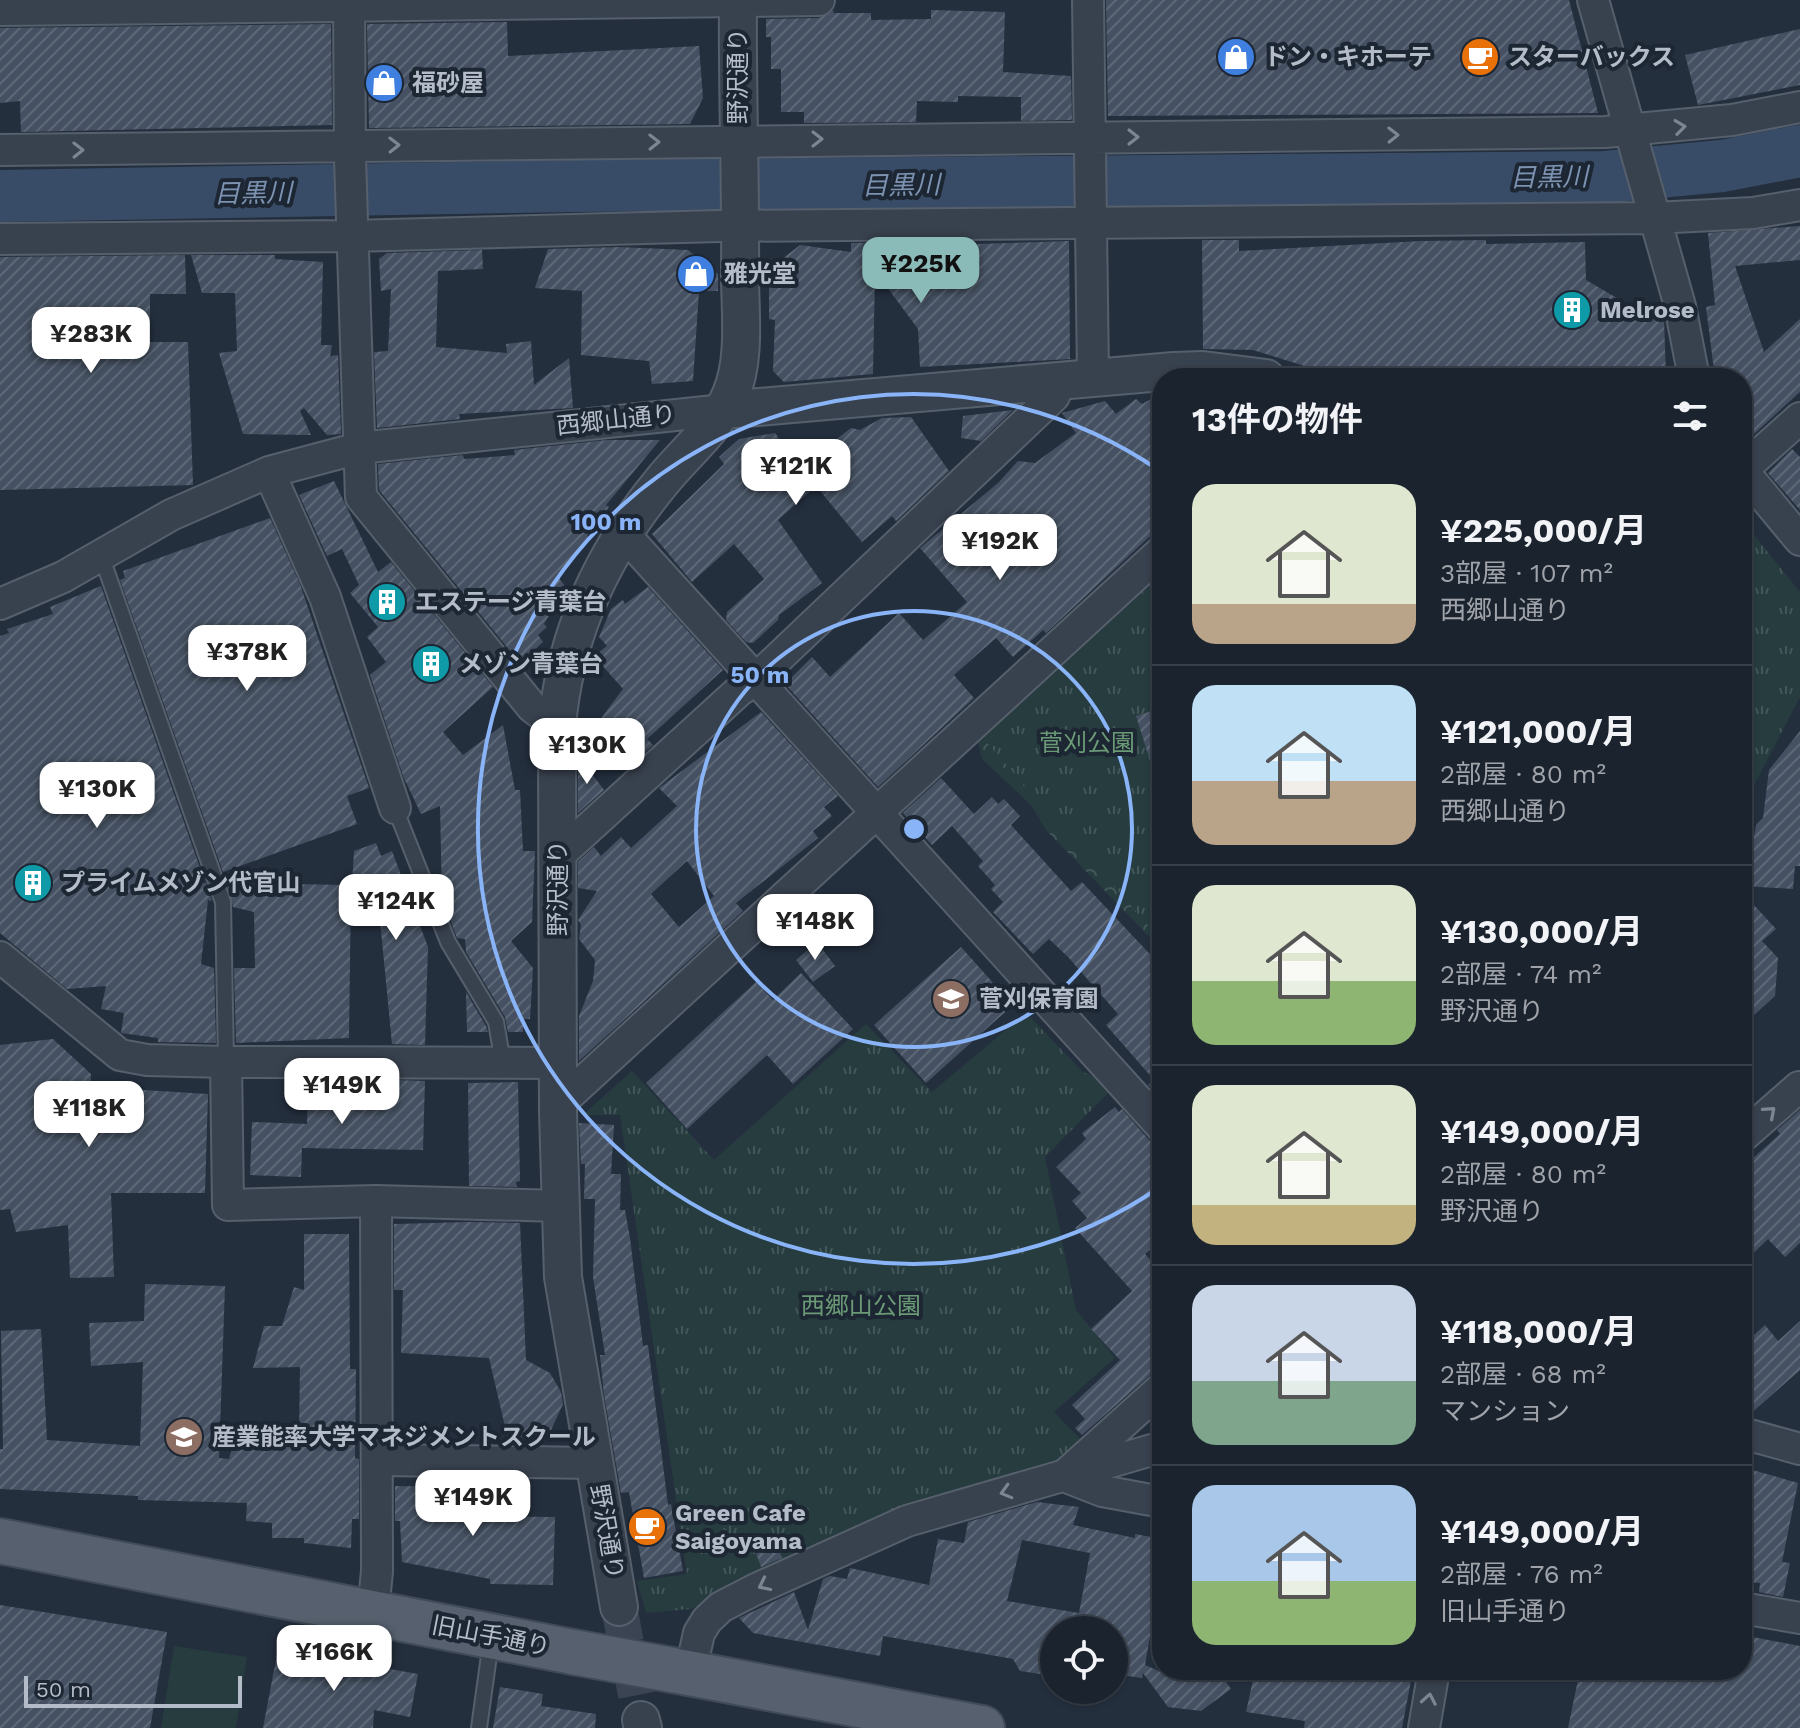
<!DOCTYPE html>
<html lang="ja">
<head>
<meta charset="utf-8">
<style>
  body { margin:0; font-family:"Work Sans","Noto Sans JP",sans-serif; background:#242b36; color:#f1f3f6; height:100vh; display:flex; flex-direction:column; font-size:30px; white-space:nowrap }
  * { box-sizing:border-box; margin:0 }
  p { font-size:26px; color:#a0a4aa }
  .icon { flex:none; width:44px; height:44px; fill:none; stroke:currentColor; stroke-width:2; stroke-linecap:round; stroke-linejoin:round }
  .map { position:relative; flex:1; overflow:hidden }
  .side { position:absolute; left:1152px; top:368px; width:600px; height:1312px; display:flex; flex-direction:column; background:#1b232e; border-radius:32px; box-shadow:0 2px 6px #0004,0 0 0 2px #39404a }
  .side>* { flex:none }
  .fabs { position:absolute; left:1040px; top:1616px; display:grid; gap:16px }
  .fabs a { display:grid; place-items:center; width:88px; height:88px; border-radius:50%; background:#1b232e; box-shadow:0 2px 6px #0004,0 0 0 2px #39404a; font-size:40px }
  .scale { position:absolute; left:24px; bottom:20px; width:218px; box-sizing:border-box; padding-left:8px; border:4px solid #b4bcc9; border-top:0; font-size:22px; line-height:28px; white-space:nowrap; color:#b4bcc9; -webkit-text-stroke:6px #1d2633; paint-order:stroke }
  .price { position:absolute; translate:-50% -68px; padding:0 18px; border-radius:16px; background:#fff; color:#222; font-size:26px; line-height:52px; filter:drop-shadow(0 2px 4px #0008) }
  .price::after { content:''; position:absolute; left:50%; top:48px; width:24px; height:18px; margin-left:-12px; background:inherit; clip-path:polygon(0 0,100% 0,50% 100%) }
  .price.active { background:#8bbbb9; color:#111 }
  ul { padding:0; list-style:none }
  li { display:flex; align-items:center; gap:24px; height:200px; padding:0 40px }
  li+li { border-top:2px solid #39404a }
  li span { display:grid; place-items:center; flex:none; width:224px; height:160px; border-radius:24px; color:#555 }
  li>.icon { margin-inline-start:auto }
  span .icon { width:96px; height:96px; fill:#fffc; stroke-width:1 }
  li b { font-size:34px }
  h2 { display:flex; justify-content:space-between; align-items:center; height:96px; padding:0 40px; font-size:34px }
  .map>svg:first-child { display:block }
  .green { fill:#263c3f }
  .forest { fill:url(#forest-crowns) }
  .park { fill:url(#park-tufts) }
  .lines { fill:none; stroke-linecap:round; stroke-linejoin:round }
  .river { stroke:#394c67; stroke-width:52 }
  .building { fill:url(#building-hatch); fill-rule:evenodd }
  .tertiary-tunnel { stroke:#3a4453; stroke-width:36; stroke-dasharray:36 18; stroke-linecap:butt }
  .service-casing { stroke:#565f6c; stroke-width:18 }
  .minor-casing { stroke:#565f6c; stroke-width:34 }
  .tertiary-casing { stroke:#565f6c; stroke-width:40 }
  .primary-casing { stroke:#414a57; stroke-width:48 }
  .service { stroke:#38414e; stroke-width:14 }
  .minor { stroke:#38414e; stroke-width:30 }
  .tertiary { stroke:#38414e; stroke-width:36 }
  .primary { stroke:#56606e; stroke-width:44 }
  .primary-bridge-casing { stroke:#414a57; stroke-width:48; stroke-linecap:butt }
  .primary-bridge { stroke:#56606e; stroke-width:44 }
  .oneway { stroke:#7c8592 }
  .ring { fill:none; stroke:#8ab4f8; stroke-width:4 }
  .labels { text-anchor:middle; dominant-baseline:central; stroke-width:8; stroke-linejoin:round; paint-order:stroke }
  .poi-label { font-size:24px; font-weight:bold; fill:#b4bcc9; stroke:#1d2633; text-anchor:start }
  .street-label { font-size:24px; fill:#b4bcc9; stroke:#1d2633 }
  .park-label { font-size:24px; fill:#6b9a76; stroke:#1d2633 }
  .water-label { font-size:26px; font-style:italic; fill:#7c92b1; stroke:#1d2633 }
  .centre { fill:#8ab4f8; stroke:#1d2633; stroke-width:4 }
  .ring-label { font-size:24px; text-anchor:middle; font-weight:bold; fill:#8ab4f8; stroke:#1d2633; stroke-width:8; stroke-linejoin:round; paint-order:stroke }
</style>
</head>
<body>
<div class="map">
<svg width="1800" height="1728" viewBox="0 0 1800 1728">
  <defs>
    <pattern id="forest-crowns" width="20" height="18" patternUnits="userSpaceOnUse" patternTransform="scale(2)"><rect width="20" height="18" fill="#263c3f"/><path d="M2 6a3 3 0 1 1 6 0M12 15a3 3 0 1 1 6 0" fill="none" stroke="#435659"/></pattern>
    <pattern id="park-tufts" width="24" height="20" patternUnits="userSpaceOnUse" patternTransform="scale(2)"><rect width="24" height="20" fill="#263c3f"/><path d="M3 7l-1-3M5 7V3M7 7l1-3M15 17l-1-3M17 17v-4M19 17l1-3" fill="none" stroke="#435659"/></pattern>
    <pattern id="building-hatch" width="6" height="6" patternUnits="userSpaceOnUse" patternTransform="scale(2)"><rect width="6" height="6" fill="#455162"/><path d="M-1 1l2-2M0 6l6-6M5 7l2-2" fill="none" stroke="#5d6877"/></pattern>
  </defs>
  <rect width="100%" height="100%" fill="#242f3e"/>
  <path class="green" d="M174,1646L247,1657L236,1728H161Z"/>
  <path class="forest" d="M1026,718L1162,881V950L1046,830L1031,805L982,759L978,743L983,726Z"/>
  <path class="park" d="M1742,520L1800,592V697L1742,808Z
    M1162,575V941L982,737Z
    M1026,1013L1083,1072L1116,1085L1045,1157L1076,1310L1115,1358L1054,1412L1086,1445L1070,1461L795,1556L691,1609L646,1613L637,1581L687,1574L620,1115H583L632,1071L714,1160L866,1024L932,1092Z"/>
  <g class="lines">
    <path class="river" d="M0,196L572,186L1605,177L1722,166L1800,151"/>
  </g>
  <path class="building" d="M1106,0H1569L1598,113L1108,116Z
    M834,10L833,13H871V20L931,19V10L1005,12L1003,72L1071,76L1072,120L1021,121V97L958,96V102L917,101L916,122L804,123V112H781V69H771V37H766V19L819,18Z
    M507,22L508,56L699,46L703,98L690,124L369,128L367,24Z
    M331,24L332,125L21,132L20,101L0,103V28Z
    M1800,29V85L1698,105L1685,55Z
    M1800,226V260L1735,266L1764,352L1800,319V392L1742,445V378H1715L1706,307L1715,305L1708,233Z
    M1202,240H1239V251L1421,241L1486,240V244L1585,242L1586,280L1622,301L1627,319L1664,318L1666,378H1343L1253,350L1203,349Z
    M1069,241L1070,359L920,367L918,329L875,271L873,374L784,382L773,371L775,320L769,319V285L781,284L782,259L800,245L851,252V243L914,242V246Z
    M619,247L688,250L718,274V291H699L693,381L652,384L649,361L581,355L582,291L535,288L548,249Z
    M482,250L483,269L438,271L436,347L507,353L506,344L531,341L534,385L569,358L573,408L459,414L460,419L377,428L374,352L388,351L391,289L381,291L379,259L387,253Z
    M185,255L186,294H150V342H188L193,485L0,490V257Z
    M191,255H275V259L323,262L321,345H332L330,356L338,355L341,434L327,435L304,408L300,411L311,435L243,434L219,353L237,351L235,293H202Z
    M1162,393V525L1046,633L1043,630L1013,657L996,638L954,675L974,698L878,787L785,684L812,657L830,677L899,613L923,640L967,602L920,548L998,483L1018,461L1035,463L1076,433L1062,413L1105,401L1116,414L1136,399L1142,404Z
    M1013,410L981,441L961,438L963,416Z
    M911,417L949,471L896,521L892,516L862,542L816,486L778,520L822,583L779,615L778,620L753,643L746,642L726,620L727,612L764,579L734,544L692,582L652,534L724,464L719,457L739,439L775,433L790,453L812,440L821,451L851,428L860,430L882,418Z
    M607,440H660L606,505L609,507L587,536L589,537L558,577L565,586L554,596L556,604L544,624L547,627L538,635L543,642L520,663L379,490L378,464L463,455L464,459L515,455L514,450Z
    M1792,449L1800,457V510L1768,473Z
    M334,481L378,572L391,562L493,687L443,732L463,755L503,725L515,790H520L523,851H535L532,922L511,941L533,968L530,1019H523V1032H508L505,1017L466,952L465,939L457,938L442,899L440,806L421,814L403,776L370,675L386,662L367,637L378,627L350,593L359,585L342,549L327,556L299,495Z
    M270,518L300,584L369,788L347,796L357,824L223,872L120,580L125,578L123,571Z
    M101,586L204,879L193,883H206L212,901L208,900L201,964L214,968L216,1043L158,1042V1038L121,1033L124,1013L101,1009L106,986L67,989L0,933V636L9,633L7,629L53,614L50,607Z
    M648,587L723,670L647,739L653,745L634,762L599,728L602,717L623,689L594,656L607,646L599,637L611,609L623,600L625,604Z
    M1162,708V782L1157,783L1136,716Z
    M761,712L838,796L824,807L832,816L813,831L818,838L736,903L743,911L579,1061V1016L593,981L595,960L579,939L581,925L578,920L597,891L578,888V862L594,847L601,856L621,837L631,848L677,806L659,788ZM687,861L714,896L679,927L651,894Z
    M1800,731V866H1795L1793,889L1742,886L1746,847L1752,848L1756,825L1763,818L1769,770Z
    M578,755L604,790L578,813Z
    M941,778L974,814L992,797L998,804L1004,799L1020,816L1011,825L1071,891L1082,882L1162,967V1100L1148,1085L1154,1080L1106,1025L1118,1014L1068,957L1049,939L1033,954L993,912L1003,902L991,889L995,885L978,866L983,861L952,826L932,845L903,813Z
    M376,843L381,856L392,851L428,947L425,1045L392,1044L378,900L351,902L354,851Z
    M227,883L351,885L349,1038L236,1043L234,968H255L254,912L233,907Z
    M1742,892L1776,929L1762,941L1778,958L1775,996L1742,1026Z
    M817,942L835,966L813,982L796,960Z
    M961,947L1013,1005L926,1083L874,1025Z
    M801,973L853,1029L793,1084L767,1055L687,1129L646,1083L756,982L773,1000Z
    M466,992L486,1026L488,1032H467Z
    M53,1039L91,1074V1087L111,1092V1088L208,1094L205,1193H111L114,1277L70,1278L68,1225L16,1232L10,1209L0,1210V1045Z
    M395,1080L425,1081L423,1150L302,1148L301,1177L250,1175L252,1122L307,1124L308,1087L396,1089Z
    M518,1082L520,1181L516,1182L517,1187L469,1186L468,1083Z
    M1115,1107L1119,1112L1122,1109L1149,1140L1162,1144V1239L1145,1254L1162,1272V1370L1150,1375L1082,1435L1075,1428L1085,1419L1072,1405L1120,1360L1091,1329L1132,1291L1075,1228L1087,1218L1072,1201L1081,1193L1056,1167L1086,1139L1082,1133Z
    M1800,1110V1243L1785,1257L1768,1239L1742,1264V1168L1780,1134L1777,1130Z
    M579,1123L614,1125L611,1174H621L620,1210H625L630,1238L643,1346L648,1345L668,1505L671,1504L683,1571L644,1578L629,1492L621,1493L604,1395L600,1355H605L593,1277L595,1199H584L585,1164H581Z
    M470,1222L520,1223L526,1360L550,1373L561,1392L563,1404L551,1430L509,1444L489,1358L401,1353L403,1290H394V1224Z
    M304,1234H349L350,1369H356L355,1458L359,1459V1519H352L351,1548L304,1543V1538H272V1523L246,1521L247,1503L138,1500V1496L0,1489V1449H3L1,1331L41,1329L47,1440L140,1446L143,1362L91,1366L89,1323L144,1321L145,1284L225,1286L219,1458L229,1459L238,1427L299,1429L300,1367L253,1368L264,1326H282L294,1287L304,1290Z
    M1800,1321V1370L1748,1416H1742V1346L1765,1325L1778,1341Z
    M1742,1467L1798,1483L1782,1562L1790,1563L1783,1597L1759,1592L1760,1583L1742,1582Z
    M395,1486L473,1487L472,1516L555,1517L553,1585L490,1584V1579L402,1562L400,1521H395Z
    M1037,1502L1079,1507L1073,1525L1135,1538V1534L1162,1539V1569L1145,1665L1175,1678L1186,1670L1218,1671L1231,1689L1201,1711L1168,1707L1143,1673L1142,1678L1114,1674V1630H1054V1676L1020,1671L1013,1659L883,1636L880,1656L780,1638L753,1633L739,1618L794,1592L808,1630L823,1579L830,1576L847,1579L850,1568L929,1585L938,1539L964,1543L968,1522ZM1022,1540L1090,1553L1079,1613L1007,1601Z
    M773,1534L782,1558L761,1567L752,1542Z
    M0,1605L167,1632L150,1728H0Z
    M1742,1635L1800,1646V1728H1568L1580,1670H1742Z
    M278,1649L418,1674L410,1717L374,1710L373,1728H263Z
    M1255,1670H1413L1402,1728H1304L1305,1721L1246,1712Z
    M500,1687L543,1694L541,1706L596,1714L595,1728H493Z"/>
  <g class="lines">
    <path class="tertiary-tunnel" d="M619,1607L641,1720"/>
    <g class="service-casing">
      <path id="service" d="M101,555L223,902L226,1062
        M395,808L448,942L496,1022L503,1063
        M479,1728L491,1641"/>
    </g>
    <g class="minor-casing">
      <path id="minor" d="M349,0L350,158L361,497L532,707L557,726
        M1088,0L1093,376
        M1593,0L1680,306L1694,378
        M0,10L819,0
        M0,150L1605,132L1732,120L1800,107
        M0,239L352,236L719,226L1654,218L1753,213L1800,205
        M1800,418L1742,470L1800,540
        M269,472L325,597L395,808
        M623,533L1162,1127
        M0,604L63,577L171,515L269,472L359,448L724,410
        M558,856L740,690L755,680L1054,396L1061,378
        M0,957L120,1055L147,1060L226,1062L559,1063
        M226,1062L228,1205L376,1201L560,1206
        M559,1104L1162,551
        M1742,1137L1799,1087
        M1162,1388L1064,1476L1102,1491L1162,1502
        M1742,1433L1800,1449
        M377,1460L595,1463
        M1742,1608L1800,1618
        M373,1612L377,1571L376,1201
        M690,1674L699,1633L707,1620L721,1607L754,1590L907,1521L1162,1447
        M1424,1728L1434,1670"/>
    </g>
    <g class="tertiary-casing">
      <path id="tertiary" d="M724,410L1174,371L1203,370L1266,378
        M619,1607L563,1277L558,1112L557,726C565,632 603,552 663,480C685,453 718,426 731,394C746,359 740,312 740,274C741,182 737,91 738,0
        M641,1720L643,1728"/>
    </g>
    <g class="primary-casing">
      <path id="primary" d="M0,1541L573,1652
        M672,1670L982,1728"/>
    </g>
    <use href="#service" class="service"/>
    <use href="#minor" class="minor"/>
    <use href="#tertiary" class="tertiary"/>
    <use href="#primary" class="primary"/>
    <g class="primary-bridge-casing">
      <path id="primary-bridge" d="M573,1652L672,1670"/>
    </g>
    <use href="#primary-bridge" class="primary-bridge"/>
  </g>
  <defs><path id="oneway-chevron" d="M-2-3.5L2.5 0L-2 3.5" fill="none" stroke-width="1.6" stroke-linecap="round" stroke-linejoin="round" transform="scale(2)"/></defs>
  <g class="oneway">
    <use href="#oneway-chevron" transform="translate(1680 127) rotate(-7)"/>
    <use href="#oneway-chevron" transform="translate(1393 135) rotate(-1)"/>
    <use href="#oneway-chevron" transform="translate(1133 137)"/>
    <use href="#oneway-chevron" transform="translate(817 139)"/>
    <use href="#oneway-chevron" transform="translate(654 142) rotate(-1)"/>
    <use href="#oneway-chevron" transform="translate(394 145) rotate(-1)"/>
    <use href="#oneway-chevron" transform="translate(78 150) rotate(-1)"/>
    <use href="#oneway-chevron" transform="translate(1770 1112) rotate(-41)"/>
    <use href="#oneway-chevron" transform="translate(1006 1492) rotate(164)"/>
    <use href="#oneway-chevron" transform="translate(764 1585) rotate(154)"/>
    <use href="#oneway-chevron" transform="translate(1429 1699) rotate(-80)"/>
  </g>
  <g class="ring">
    <circle cx="914" cy="829" r="218"/>
    <path d="M1160 1187A435 435 0 1 1 1160 471"/>
  </g>
  <defs>
    <g id="shop-disc" transform="scale(2)"><circle r="9.5" fill="#3f7fe0" stroke="#1d2633"/><path d="M-5-2.5h2.3a2.7 3.5 0 0 1 5.4 0H5L5.5 6h-11ZM-1.5-2.5h3a1.5 2.3 0 0 0-3 0Z" fill="#fff"/></g>
    <g id="cafe-disc" transform="scale(2)"><circle r="9.5" fill="#e8710a" stroke="#1d2633"/><path d="M-5.5-4.5H6V0H3Q3 3.5 0 3.5H-2.5Q-5.5 3.5-5.5 0ZM3-3.2v2h1.7v-2ZM-6 4.5H4V6H-6Z" fill="#fff"/></g>
    <g id="building-disc" transform="scale(2)"><circle r="9.5" fill="#0f9aa8" stroke="#1d2633"/><path d="M-4-6H4V6H1V3H-1V6H-4ZM-2.5-4.3h1.7v1.8h-1.7ZM.8-4.3h1.7v1.8H.8ZM-2.5-1h1.7V.8h-1.7ZM.8-1h1.7V.8H.8Z" fill="#fff"/></g>
    <g id="school-disc" transform="scale(2)"><circle r="9.5" fill="#8d6e63" stroke="#1d2633"/><path d="M0-5L7-2L0 1L-7-2ZM-4 1L0 2.5L4 1V4Q0 6-4 4Z" fill="#fff"/></g>
    <g id="university-disc" transform="scale(2)"><circle r="9.5" fill="#8d6e63" stroke="#1d2633"/><path d="M0-5L7-2L0 1L-7-2ZM-4 1L0 2.5L4 1V4Q0 6-4 4Z" fill="#fff"/></g>
  </defs>
  <g fill-rule="evenodd">
    <use href="#shop-disc" x="1236" y="57"/>
    <use href="#cafe-disc" x="1480" y="57"/>
    <use href="#shop-disc" x="384" y="83"/>
    <use href="#shop-disc" x="696" y="274"/>
    <use href="#building-disc" x="1572" y="310"/>
    <use href="#building-disc" x="387" y="602"/>
    <use href="#building-disc" x="431" y="664"/>
    <use href="#building-disc" x="33" y="883"/>
    <use href="#school-disc" x="951" y="999"/>
    <use href="#university-disc" x="184" y="1437"/>
    <use href="#cafe-disc" x="647" y="1527"/>
  </g>
  <g class="labels">
    <g class="poi-label">
      <text x="1264" y="57">ドン・キホーテ</text>
      <text x="1508" y="57">スターバックス</text>
      <text x="412" y="83">福砂屋</text>
      <text x="724" y="274">雅光堂</text>
      <text x="1600" y="310">Melrose</text>
      <text x="415" y="602">エステージ青葉台</text>
      <text x="459" y="664">メゾン青葉台</text>
      <text x="61" y="883">プライムメゾン代官山</text>
      <text x="979" y="999">菅刈保育園</text>
      <text x="212" y="1437">産業能率大学マネジメントスクール</text>
      <text x="675" y="1513">Green Cafe<tspan x="675" dy="28">Saigoyama</tspan></text>
    </g>
    <g class="street-label">
      <text transform="translate(738 76) rotate(-90)">野沢通り</text>
      <text transform="translate(616 420) rotate(-6)">西郷山通り</text>
      <text transform="translate(558 888) rotate(-90)">野沢通り</text>
      <text transform="translate(607 1532) rotate(80)">野沢通り</text>
      <text transform="translate(491 1636) rotate(11)">旧山手通り</text>
    </g>
    <g class="park-label">
      <text x="1087" y="743">菅刈公園</text>
      <text x="861" y="1306">西郷山公園</text>
    </g>
    <g class="water-label">
      <text transform="translate(1549 177) rotate(-1)">目黒川</text>
      <text transform="translate(901 185) rotate(-1)">目黒川</text>
      <text transform="translate(253 193) rotate(-1)">目黒川</text>
    </g>
  </g>
  <circle cx="914" cy="829" r="12" class="centre"/>
  <g class="ring-label">
    <text x="606" y="530">100 m</text>
    <text x="760" y="683">50 m</text>
  </g>
</svg>
<div class="fabs">
<a><svg class="icon" aria-label="locate" viewBox="0 0 24 24"><circle cx="12" cy="12" r="6"/><path d="M12 2v4M12 18v4M2 12h4M18 12h4"/></svg></a>
</div>
<div class="scale">50 m</div>
<b class="price active" style="left:921px;top:305px">¥225K</b>
<b class="price" style="left:91px;top:375px">¥283K</b>
<b class="price" style="left:796px;top:507px">¥121K</b>
<b class="price" style="left:1000px;top:582px">¥192K</b>
<b class="price" style="left:247px;top:693px">¥378K</b>
<b class="price" style="left:587px;top:786px">¥130K</b>
<b class="price" style="left:97px;top:830px">¥130K</b>
<b class="price" style="left:396px;top:942px">¥124K</b>
<b class="price" style="left:815px;top:962px">¥148K</b>
<b class="price" style="left:342px;top:1126px">¥149K</b>
<b class="price" style="left:89px;top:1149px">¥118K</b>
<b class="price" style="left:473px;top:1538px">¥149K</b>
<b class="price" style="left:334px;top:1693px">¥166K</b>
<section class="side">
<h2>13件の物件<svg class="icon" aria-label="filters" viewBox="0 0 24 24"><path d="M4 7h16M4 17h16"/><circle cx="9" cy="7" r="2"/><circle cx="15" cy="17" r="2"/></svg></h2>
<ul>
<li><span style="background:linear-gradient(#dfe7d0 75%,#b9a48a 0)"><svg class="icon" aria-label="home" viewBox="0 0 24 24"><path d="M3 11l9-7 9 7M6 9v11h12V9"/></svg></span><div><b>¥225,000/月</b><p>3部屋 · 107 m²</p><p>西郷山通り</p></div></li>
<li><span style="background:linear-gradient(#bfe0f5 60%,#b9a48a 0)"><svg class="icon" aria-label="home" viewBox="0 0 24 24"><path d="M3 11l9-7 9 7M6 9v11h12V9"/></svg></span><div><b>¥121,000/月</b><p>2部屋 · 80 m²</p><p>西郷山通り</p></div></li>
<li><span style="background:linear-gradient(#dfe7d0 60%,#8fb573 0)"><svg class="icon" aria-label="home" viewBox="0 0 24 24"><path d="M3 11l9-7 9 7M6 9v11h12V9"/></svg></span><div><b>¥130,000/月</b><p>2部屋 · 74 m²</p><p>野沢通り</p></div></li>
<li><span style="background:linear-gradient(#dfe7d0 75%,#c2b280 0)"><svg class="icon" aria-label="home" viewBox="0 0 24 24"><path d="M3 11l9-7 9 7M6 9v11h12V9"/></svg></span><div><b>¥149,000/月</b><p>2部屋 · 80 m²</p><p>野沢通り</p></div></li>
<li><span style="background:linear-gradient(#c9d6e8 60%,#7fa58c 0)"><svg class="icon" aria-label="home" viewBox="0 0 24 24"><path d="M3 11l9-7 9 7M6 9v11h12V9"/></svg></span><div><b>¥118,000/月</b><p>2部屋 · 68 m²</p><p>マンション</p></div></li>
<li><span style="background:linear-gradient(#a9c7e8 60%,#8fb573 0)"><svg class="icon" aria-label="home" viewBox="0 0 24 24"><path d="M3 11l9-7 9 7M6 9v11h12V9"/></svg></span><div><b>¥149,000/月</b><p>2部屋 · 76 m²</p><p>旧山手通り</p></div></li>
</ul>
</section>
</div>
</body>
</html>
